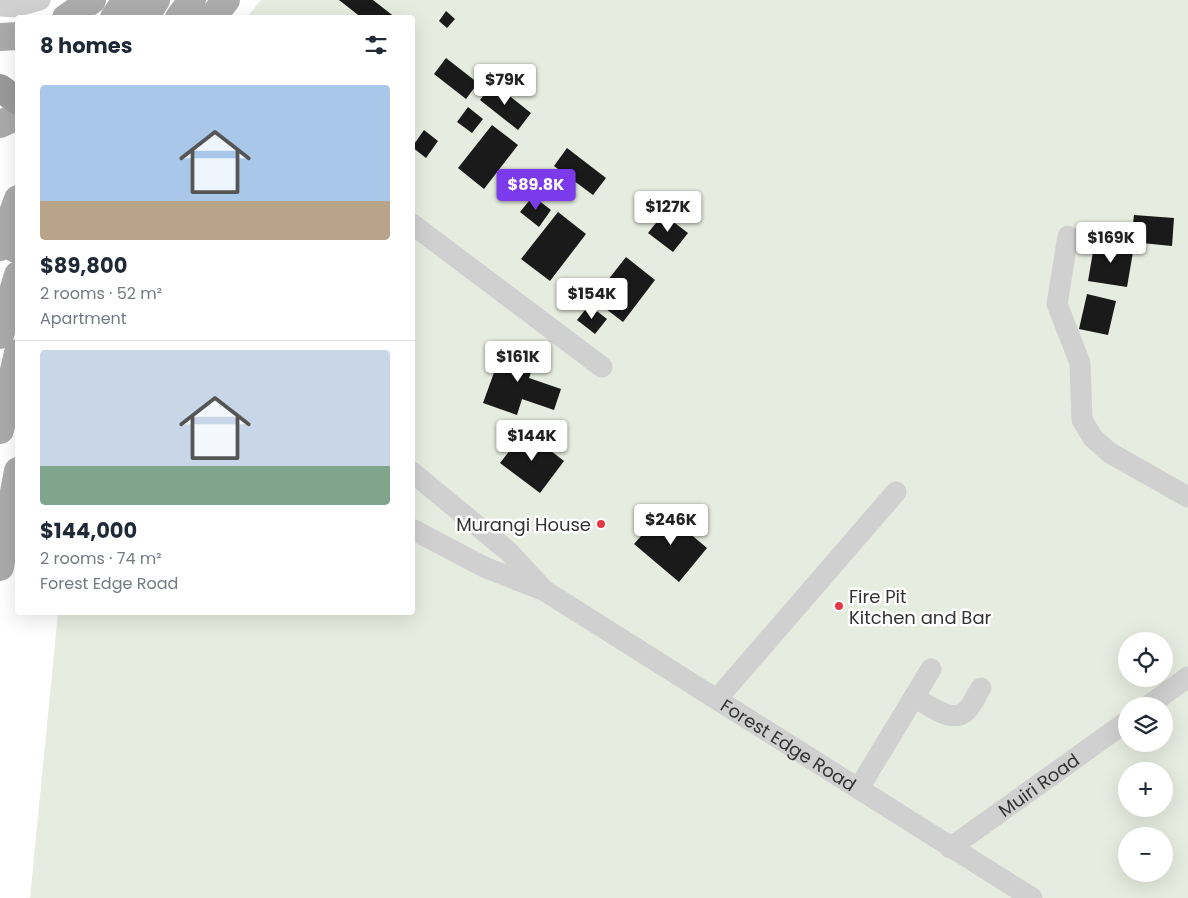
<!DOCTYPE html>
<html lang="en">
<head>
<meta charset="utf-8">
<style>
  body { margin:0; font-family:Poppins,sans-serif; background:#f6f6f7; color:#1f2937; height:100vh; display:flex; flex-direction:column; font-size:19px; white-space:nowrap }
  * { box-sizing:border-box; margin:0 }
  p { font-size:16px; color:#747a83 }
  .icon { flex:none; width:28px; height:28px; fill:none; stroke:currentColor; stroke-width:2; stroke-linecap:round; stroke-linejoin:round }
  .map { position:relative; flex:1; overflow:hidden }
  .sheet { position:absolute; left:15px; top:15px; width:400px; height:600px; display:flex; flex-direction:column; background:#fff; border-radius:5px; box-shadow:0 5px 20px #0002 }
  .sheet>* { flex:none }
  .fabs { position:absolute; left:1118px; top:632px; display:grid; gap:10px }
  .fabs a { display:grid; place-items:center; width:55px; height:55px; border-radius:50%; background:#fff; box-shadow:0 5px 20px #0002; font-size:25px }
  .price { position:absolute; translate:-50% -42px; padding:0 11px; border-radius:5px; background:#fff; color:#222; font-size:16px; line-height:32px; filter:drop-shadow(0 1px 2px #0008) }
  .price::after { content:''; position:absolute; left:50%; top:30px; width:15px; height:11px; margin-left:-8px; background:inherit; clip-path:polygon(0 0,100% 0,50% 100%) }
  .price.active { background:#7c3aed; color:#fff }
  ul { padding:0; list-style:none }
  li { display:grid; align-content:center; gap:10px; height:265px; padding:0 25px }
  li+li { border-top:1px solid #e0e1e3 }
  li span { display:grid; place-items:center; height:155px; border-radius:5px; color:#555 }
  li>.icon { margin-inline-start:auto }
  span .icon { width:90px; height:90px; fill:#fffc; stroke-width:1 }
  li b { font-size:21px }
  h2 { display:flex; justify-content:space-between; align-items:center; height:60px; padding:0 25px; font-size:21px }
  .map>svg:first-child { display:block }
  .green { fill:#e6ecdf; fill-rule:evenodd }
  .building { fill:#1a1a1a }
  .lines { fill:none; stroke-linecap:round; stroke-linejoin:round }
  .minor { stroke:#d0d0d0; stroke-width:21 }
  .major { stroke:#ababab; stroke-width:28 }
  .highway { stroke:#9a9a9a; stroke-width:28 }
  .major-bridge { stroke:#ababab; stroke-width:28 }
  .poi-dot { fill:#e63946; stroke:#fff; stroke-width:2 }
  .labels { text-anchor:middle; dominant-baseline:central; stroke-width:5; stroke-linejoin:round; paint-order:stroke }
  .poi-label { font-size:18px; fill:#333; stroke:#fff; text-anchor:end }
  .street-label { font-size:18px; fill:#333; stroke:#fff }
</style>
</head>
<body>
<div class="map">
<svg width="1188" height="898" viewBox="0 0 1188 898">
  <rect width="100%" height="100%" fill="#fff"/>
  <path class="green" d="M261,0H1188V898H30L58,613L412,612V18L247,17ZM1126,641H1164V679H1126ZM1126,706H1164V744H1126ZM1126,771H1164V809H1126ZM1126,836H1164V874H1126Z"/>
  <path class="building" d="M339,0H373L396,18H362Z
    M446,11L455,19L447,28L439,21Z
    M446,58L478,83L466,99L434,74Z
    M493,83L531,113L518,130L480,100Z
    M468,107L483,119L472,133L457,122Z
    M492,125L518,145L484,189L458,168Z
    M424,130L438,141L426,158L412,147Z
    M567,148L606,178L593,195L554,166Z
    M533,196L551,210L539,227L520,212Z
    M558,212L586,234L550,281L521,259Z
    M663,214L688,233L673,252L648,233Z
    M1134,215L1174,218L1172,246L1131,242Z
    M1095,240L1134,246L1127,287L1088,281Z
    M626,257L655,280L623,322L593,299Z
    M1087,294L1116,301L1108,335L1079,329Z
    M589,305L607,319L595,334L577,320Z
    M504,345L537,356L529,378L561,389L554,410L522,399L517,415L483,403Z
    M525,431L564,461L540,493L500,463Z
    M663,511L707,548L679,582L634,544Z"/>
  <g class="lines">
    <g class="minor">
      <path d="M0,6L15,7L40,0"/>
      <path d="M412,224L602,367"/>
      <path d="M1068,236L1057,304L1080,363L1082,420L1093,438L1110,453L1188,497"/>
      <path d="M412,472L509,552L543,589"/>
      <path id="s1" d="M412,529L484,567L545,591L1032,898"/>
      <path d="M914,697C927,704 951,724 965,712C972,707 976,695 981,688"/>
      <path d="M717,699L896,492"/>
      <path d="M1148,706L1188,677"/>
      <path d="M859,788L931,669"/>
      <path id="s2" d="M950,848L1126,722"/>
    </g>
    <path class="major" d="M66,18L92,0
      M114,18L126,0
      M144,18L156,0
      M179,18L192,0
      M212,18L226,0
      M0,37L18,36
      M0,124L18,116
      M0,247L18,199
      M0,335L18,275
      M0,430L18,353
      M0,567L18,471"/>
    <path class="highway" d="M0,88L18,101"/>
    <path class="major-bridge" d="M0,240L18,250"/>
  </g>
  <g class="poi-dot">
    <circle cx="601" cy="524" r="5"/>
    <circle cx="839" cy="606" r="5"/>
  </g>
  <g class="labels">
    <g class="poi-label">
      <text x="591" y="524">Murangi House</text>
      <text x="849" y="596" text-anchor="start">Fire Pit<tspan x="849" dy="21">Kitchen and Bar</tspan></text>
    </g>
    <g class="street-label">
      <text stroke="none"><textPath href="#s1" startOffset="435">Forest Edge Road</textPath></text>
      <text stroke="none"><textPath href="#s2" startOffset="109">Muiri Road</textPath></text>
    </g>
  </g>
</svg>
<div class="fabs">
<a><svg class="icon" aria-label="locate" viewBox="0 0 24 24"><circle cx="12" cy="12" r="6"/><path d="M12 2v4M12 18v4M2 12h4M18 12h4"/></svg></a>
<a><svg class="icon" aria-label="layers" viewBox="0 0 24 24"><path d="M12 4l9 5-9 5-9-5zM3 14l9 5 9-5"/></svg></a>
<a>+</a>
<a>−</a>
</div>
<b class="price" style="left:505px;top:106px">$79K</b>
<b class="price active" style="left:536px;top:211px">$89.8K</b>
<b class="price" style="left:668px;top:233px">$127K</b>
<b class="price" style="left:1111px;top:264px">$169K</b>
<b class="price" style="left:592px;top:320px">$154K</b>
<b class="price" style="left:518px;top:383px">$161K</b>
<b class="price" style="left:532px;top:462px">$144K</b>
<b class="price" style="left:671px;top:546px">$246K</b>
<section class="sheet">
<h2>8 homes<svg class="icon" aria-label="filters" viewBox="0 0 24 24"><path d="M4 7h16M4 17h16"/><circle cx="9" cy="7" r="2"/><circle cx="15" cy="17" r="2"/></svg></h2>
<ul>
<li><span style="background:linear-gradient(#a9c7e8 75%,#b9a48a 0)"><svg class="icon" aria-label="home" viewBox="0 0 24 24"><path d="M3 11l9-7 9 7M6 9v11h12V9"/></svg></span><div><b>$89,800</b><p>2 rooms · 52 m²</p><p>Apartment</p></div></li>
<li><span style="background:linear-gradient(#c9d6e8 75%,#7fa58c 0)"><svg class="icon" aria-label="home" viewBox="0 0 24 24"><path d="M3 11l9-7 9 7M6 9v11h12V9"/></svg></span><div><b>$144,000</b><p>2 rooms · 74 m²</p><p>Forest Edge Road</p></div></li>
</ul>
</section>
</div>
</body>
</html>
